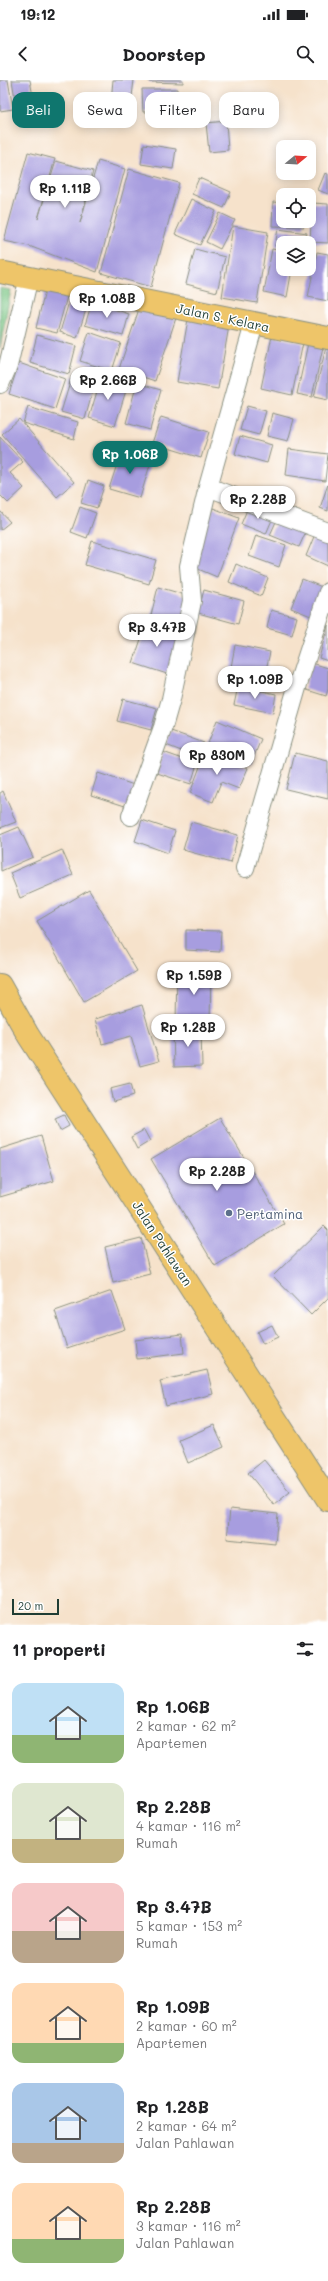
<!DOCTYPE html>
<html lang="id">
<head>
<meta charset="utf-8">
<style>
  body { margin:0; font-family:Mali,sans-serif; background:#f2f2f2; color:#202124; height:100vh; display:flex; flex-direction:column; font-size:15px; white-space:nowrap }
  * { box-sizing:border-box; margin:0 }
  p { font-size:13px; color:#757577 }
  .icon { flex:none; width:22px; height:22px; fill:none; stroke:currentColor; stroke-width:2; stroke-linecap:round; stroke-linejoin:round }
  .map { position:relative; height:1545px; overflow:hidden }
  .panel { display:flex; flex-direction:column; background:#fff; flex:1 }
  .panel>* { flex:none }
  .banner { position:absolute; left:12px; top:12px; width:304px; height:36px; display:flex; gap:8px }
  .needle { width:26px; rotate:72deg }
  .fabs { position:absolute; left:276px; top:60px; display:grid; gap:8px }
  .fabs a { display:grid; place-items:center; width:40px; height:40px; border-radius:8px; background:#fff; box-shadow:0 2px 10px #0003; font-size:20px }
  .scale { position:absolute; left:12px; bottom:10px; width:47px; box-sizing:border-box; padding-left:4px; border:2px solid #1f3d34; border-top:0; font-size:11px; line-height:14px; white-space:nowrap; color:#1f3d34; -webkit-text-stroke:3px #fff; paint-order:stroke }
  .price { position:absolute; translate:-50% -34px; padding:0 9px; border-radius:14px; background:#fff; color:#222; font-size:13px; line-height:26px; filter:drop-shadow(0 1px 2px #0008) }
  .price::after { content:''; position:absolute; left:50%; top:24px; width:12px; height:9px; margin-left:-6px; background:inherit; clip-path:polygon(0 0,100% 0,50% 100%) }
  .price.selected { background:#0f766e; color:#fff }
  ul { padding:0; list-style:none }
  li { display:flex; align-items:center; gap:12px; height:100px; padding:0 12px }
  li span { display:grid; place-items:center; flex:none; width:112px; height:80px; border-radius:12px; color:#555 }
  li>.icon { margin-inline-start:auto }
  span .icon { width:48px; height:48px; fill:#fffc; stroke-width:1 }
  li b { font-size:17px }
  h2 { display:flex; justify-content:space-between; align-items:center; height:48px; padding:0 12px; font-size:17px }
  .pill { padding:0 14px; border-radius:12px; background:#fff; box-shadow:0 2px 10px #0003; font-size:14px; line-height:36px }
  .pill.selected { background:#0f766e; color:#fff }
  .status { display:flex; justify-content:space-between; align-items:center; height:28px; padding:0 20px; background:#fff; direction:ltr }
  .status svg { height:11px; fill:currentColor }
  header { display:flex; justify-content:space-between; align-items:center; height:52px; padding:0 12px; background:#fff; font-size:18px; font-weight:700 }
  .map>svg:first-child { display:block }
  .green { fill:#7bc685; stroke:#4d825c }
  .building { fill:#a79ddf }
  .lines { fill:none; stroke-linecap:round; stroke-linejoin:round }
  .minor-casing { stroke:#8a9080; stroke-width:20 }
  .primary-casing { stroke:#8a9080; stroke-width:24 }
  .trunk-casing { stroke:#8a9080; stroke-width:24 }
  .minor { stroke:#fff; stroke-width:18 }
  .primary { stroke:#eec569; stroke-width:22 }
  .trunk { stroke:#eec569; stroke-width:22 }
  .service-dot { fill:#5c6f8a; stroke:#fff; stroke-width:1.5 }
  .labels { text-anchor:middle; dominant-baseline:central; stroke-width:3; stroke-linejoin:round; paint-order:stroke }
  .street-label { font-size:13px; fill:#1f3d34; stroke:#fff }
  .service-label { font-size:13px; fill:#4e5e75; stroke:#fff; text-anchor:start }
</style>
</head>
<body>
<div class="status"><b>19:12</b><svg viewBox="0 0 49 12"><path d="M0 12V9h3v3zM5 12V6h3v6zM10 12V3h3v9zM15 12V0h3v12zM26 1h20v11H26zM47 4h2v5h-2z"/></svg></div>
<header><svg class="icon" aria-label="back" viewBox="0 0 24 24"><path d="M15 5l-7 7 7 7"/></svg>Doorstep<svg class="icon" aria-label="search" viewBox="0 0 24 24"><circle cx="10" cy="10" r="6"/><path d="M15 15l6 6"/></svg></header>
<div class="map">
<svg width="328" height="1545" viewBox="0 0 328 1545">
  <rect width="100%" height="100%" fill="#fff"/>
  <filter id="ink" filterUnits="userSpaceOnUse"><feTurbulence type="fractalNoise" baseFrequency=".025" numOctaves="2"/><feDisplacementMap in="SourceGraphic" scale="8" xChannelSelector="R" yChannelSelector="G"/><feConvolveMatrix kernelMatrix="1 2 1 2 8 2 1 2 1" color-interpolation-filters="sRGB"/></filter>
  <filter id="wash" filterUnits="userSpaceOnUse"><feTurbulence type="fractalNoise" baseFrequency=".012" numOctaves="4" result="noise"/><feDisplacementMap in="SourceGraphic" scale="16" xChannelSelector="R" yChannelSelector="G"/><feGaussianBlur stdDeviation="0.9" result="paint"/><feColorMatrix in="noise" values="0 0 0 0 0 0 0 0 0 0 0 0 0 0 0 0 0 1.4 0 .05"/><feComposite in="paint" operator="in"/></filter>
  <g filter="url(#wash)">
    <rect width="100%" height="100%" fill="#f6e2cb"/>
    <path class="green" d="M0,208L11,210L0,268Z"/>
    <g id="blocks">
      <path class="building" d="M0,0H8L13,29L0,31Z
        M12,0H30L34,22L16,25Z
        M113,0H134L131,25L111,22Z
        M149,0H183V3L149,2Z
        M142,9H177V32H143Z
        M226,41L228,70L209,72L206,43Z
        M144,64L176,69L173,89L141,84Z
        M28,72L55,79L38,139L56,81L93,91L80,143L98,81L125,89L97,192L29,166L4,161Z
        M129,89L179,103L151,207L101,193Z
        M325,93L328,94V114L318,110Z
        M199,98L231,112L224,128L192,114Z
        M191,119L216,131L200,165L175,154Z
        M273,122L283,123V141H304V147L272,146Z
        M312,123L328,124V163L310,162Z
        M220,133L235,140L220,169L206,162Z
        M233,146L268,152L257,223L222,217Z
        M278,149L307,153L305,163H283V167L275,166Z
        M195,169L225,177L217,212L186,204Z
        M272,169L283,171V189H292L287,217L264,212Z
        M317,172L328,174V221L308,217Z
        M46,207L68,213L57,253L36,248Z
        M71,215L89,220L77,258L60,252Z
        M92,222L129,234L123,256L85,245Z
        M140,226L176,238L155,301L119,289Z
        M188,239L229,246L218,309L177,302Z
        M89,252L121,263L112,291L80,281Z
        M37,255L76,266L69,294L30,283Z
        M272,256L303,263L292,315L261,308Z
        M308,263L323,267L312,317L297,314Z
        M326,267L328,268V320L314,317Z
        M19,283L65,299L55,329L9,314Z
        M102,295L128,304L115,346L89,338Z
        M72,296L95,303L85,339L61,332Z
        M137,303L161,310L150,350L126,343Z
        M247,326L266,331L259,355L240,350Z
        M28,327L78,342L74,359L23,343Z
        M272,333L294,339L288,361L267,356Z
        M161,337L209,352L201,378L152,363Z
        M19,339L74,402L57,417L2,354Z
        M240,356L272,365L267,383L235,374Z
        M0,357L23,382L10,393L24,408L8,423L0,415Z
        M289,369L328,374L325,401L286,395Z
        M121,372L151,381L140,418L109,409Z
        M88,400L104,406L97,428L81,423Z
        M328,404V431L320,428Z
        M249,425L274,435L266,454L241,444Z
        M80,427L96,433L87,458L71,452Z
        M213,428L239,438L217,497L191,486Z
        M0,431L10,442L0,450Z
        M279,435L308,447L299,467L270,455Z
        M315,454L328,459V486L306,476Z
        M256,455L286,465L279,487L249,476Z
        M92,461L156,480L149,504L85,485Z
        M236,484L268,498L261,516L229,502Z
        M302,499L322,507L311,536L291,528Z
        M158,507L189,516L181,544L151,535Z
        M204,510L244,521L238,544L198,533Z
        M271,530L297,537L292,555L267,548Z
        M147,541L181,552L167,594L133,583Z
        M328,545V581L319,578Z
        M235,565L270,572L264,599L230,593Z
        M312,583L328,588V609L326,616L304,609Z
        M238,606L276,614L273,633L234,625Z
        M123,619L157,628L151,650L117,641Z
        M217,640L261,659L251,684L207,666Z
        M171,651L204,663L199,678L166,665Z
        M206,671L248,688L239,709L221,702L213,722L190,713Z
        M163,672L197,684L191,704L157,693Z
        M295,673L328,681V719L286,709Z
        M98,693L134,705L128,727L91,715Z
        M3,711L16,742L0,748V713Z
        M142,740L175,751L168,773L135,761Z
        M191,742L238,755L231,783L183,770Z
        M19,747L33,777L1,791L0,755Z
        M62,770L73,795L20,818L10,793Z
        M89,810L137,891L84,922L37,841Z
        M186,850L221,851L220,872L186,870Z
        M177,888H211L210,944L176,943Z
        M142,925L159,981L140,986L131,956L102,964L95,939Z
        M201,950L202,986L174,987L173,951Z
        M130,1004L133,1016L113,1022L110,1009Z
        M64,1035L69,1046L60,1051L55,1039Z
        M220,1038L284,1144L215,1186L151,1079Z
        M144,1050L150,1061L137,1069L131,1057Z
        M41,1056L54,1101L0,1117V1069Z
        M324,1146L328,1150V1218L311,1235L273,1196Z
        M141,1158L150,1194L113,1203L105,1167Z
        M112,1211L125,1249L67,1268L55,1231Z
        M272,1245L278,1257L263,1264L257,1252Z
        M182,1254L184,1273L137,1279L135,1260Z
        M207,1290L213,1314L166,1326L160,1301Z
        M214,1345L224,1367L188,1383L179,1360Z
        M264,1380L290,1412L274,1425L248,1393Z
        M230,1429L278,1434L275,1464L227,1459Z"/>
    </g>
  </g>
  <g filter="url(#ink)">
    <use href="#blocks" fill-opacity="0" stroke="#8a9080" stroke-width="1"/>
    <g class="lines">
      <g class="minor-casing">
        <path id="minor" d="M0,304L8,286L29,197
          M208,407L328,452
          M131,736L163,647L171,619L192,521L189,486L208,407L254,244
          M245,788L298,604L328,512"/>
      </g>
      <g class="primary-casing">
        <path id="primary" d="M0,192L328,258"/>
      </g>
      <g class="trunk-casing">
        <path id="trunk" d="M0,905L28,955L328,1420"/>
      </g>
      <use href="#minor" class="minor"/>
      <use href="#primary" class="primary"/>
      <use href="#trunk" class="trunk"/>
    </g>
  </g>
  <circle class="service-dot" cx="229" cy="1133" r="4"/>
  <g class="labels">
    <g class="street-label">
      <text transform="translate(223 237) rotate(12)">Jalan S. Kelara</text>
      <text transform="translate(163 1163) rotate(57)">Jalan Pahlawan</text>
    </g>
    <g class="service-label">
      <text x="237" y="1133">Pertamina</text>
    </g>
  </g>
</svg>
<div class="fabs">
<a><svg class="needle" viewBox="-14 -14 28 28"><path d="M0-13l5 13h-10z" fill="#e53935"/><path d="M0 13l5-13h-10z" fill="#757577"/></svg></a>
<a><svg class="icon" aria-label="locate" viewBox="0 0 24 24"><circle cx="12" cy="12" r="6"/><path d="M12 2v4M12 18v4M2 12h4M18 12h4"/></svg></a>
<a><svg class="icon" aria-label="layers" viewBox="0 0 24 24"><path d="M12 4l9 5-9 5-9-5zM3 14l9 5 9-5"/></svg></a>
</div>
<div class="scale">20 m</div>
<b class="price" style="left:65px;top:129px">Rp 1.11B</b>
<b class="price" style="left:107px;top:239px">Rp 1.08B</b>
<b class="price" style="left:108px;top:321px">Rp 2.66B</b>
<b class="price selected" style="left:130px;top:395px">Rp 1.06B</b>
<b class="price" style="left:258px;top:440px">Rp 2.28B</b>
<b class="price" style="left:157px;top:568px">Rp 3.47B</b>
<b class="price" style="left:255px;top:620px">Rp 1.09B</b>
<b class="price" style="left:217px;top:696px">Rp 830M</b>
<b class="price" style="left:194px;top:916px">Rp 1.59B</b>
<b class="price" style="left:188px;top:968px">Rp 1.28B</b>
<b class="price" style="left:217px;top:1112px">Rp 2.28B</b>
<div class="banner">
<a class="pill selected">Beli</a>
<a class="pill">Sewa</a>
<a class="pill">Filter</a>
<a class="pill">Baru</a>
</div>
</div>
<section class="panel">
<h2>11 properti<svg class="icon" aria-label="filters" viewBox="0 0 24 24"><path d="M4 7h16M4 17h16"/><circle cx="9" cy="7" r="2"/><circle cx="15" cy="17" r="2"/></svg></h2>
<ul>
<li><span style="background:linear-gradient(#bfe0f5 65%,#8fb573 0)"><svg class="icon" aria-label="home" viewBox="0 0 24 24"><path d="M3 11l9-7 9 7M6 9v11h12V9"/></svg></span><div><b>Rp 1.06B</b><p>2 kamar · 62 m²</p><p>Apartemen</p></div></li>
<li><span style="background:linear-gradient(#dfe7d0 70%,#c2b280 0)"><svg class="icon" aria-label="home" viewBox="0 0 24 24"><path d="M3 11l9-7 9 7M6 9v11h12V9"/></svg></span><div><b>Rp 2.28B</b><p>4 kamar · 116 m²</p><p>Rumah</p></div></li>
<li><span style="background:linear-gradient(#f6c9c9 60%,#b9a48a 0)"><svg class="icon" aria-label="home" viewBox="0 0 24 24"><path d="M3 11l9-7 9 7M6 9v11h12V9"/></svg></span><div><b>Rp 3.47B</b><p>5 kamar · 153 m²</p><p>Rumah</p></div></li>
<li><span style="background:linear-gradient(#ffd9b3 75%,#8fb573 0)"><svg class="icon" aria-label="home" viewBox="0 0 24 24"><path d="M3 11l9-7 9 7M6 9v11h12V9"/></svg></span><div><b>Rp 1.09B</b><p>2 kamar · 60 m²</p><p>Apartemen</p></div></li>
<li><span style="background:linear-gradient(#a9c7e8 75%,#b9a48a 0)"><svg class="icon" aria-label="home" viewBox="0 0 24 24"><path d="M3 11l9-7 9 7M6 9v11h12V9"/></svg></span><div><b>Rp 1.28B</b><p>2 kamar · 64 m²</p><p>Jalan Pahlawan</p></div></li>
<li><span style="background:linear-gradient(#ffd9b3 70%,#8fb573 0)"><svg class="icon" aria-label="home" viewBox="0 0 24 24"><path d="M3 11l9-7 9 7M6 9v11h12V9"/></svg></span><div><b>Rp 2.28B</b><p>3 kamar · 116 m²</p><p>Jalan Pahlawan</p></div></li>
</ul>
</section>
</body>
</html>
